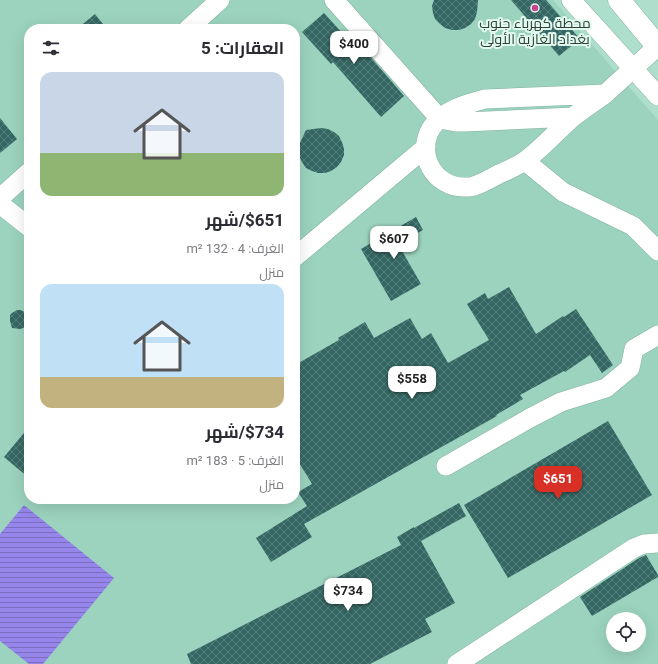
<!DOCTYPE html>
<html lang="ar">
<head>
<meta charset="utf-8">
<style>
  body { margin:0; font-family:Roboto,Cairo,sans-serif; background:#f7f7f7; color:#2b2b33; direction:rtl; height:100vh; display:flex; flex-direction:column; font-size:15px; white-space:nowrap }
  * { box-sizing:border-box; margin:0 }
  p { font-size:13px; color:#7c7c81 }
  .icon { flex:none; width:22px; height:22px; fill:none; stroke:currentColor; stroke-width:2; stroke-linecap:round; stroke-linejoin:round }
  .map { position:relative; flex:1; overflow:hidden; direction:ltr }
  .sheet { position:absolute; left:24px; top:24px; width:276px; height:480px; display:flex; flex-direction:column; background:#fff; border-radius:16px; box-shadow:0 4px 16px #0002; direction:rtl }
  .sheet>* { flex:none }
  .tools { position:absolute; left:606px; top:612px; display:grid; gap:8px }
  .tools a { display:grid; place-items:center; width:40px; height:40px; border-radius:50%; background:#fff; box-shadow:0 4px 16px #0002; font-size:20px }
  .price { position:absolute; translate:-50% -34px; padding:0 9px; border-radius:8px; background:#fff; color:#222; font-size:13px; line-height:26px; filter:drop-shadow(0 1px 2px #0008) }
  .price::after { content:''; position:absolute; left:50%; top:24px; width:12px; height:9px; margin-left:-6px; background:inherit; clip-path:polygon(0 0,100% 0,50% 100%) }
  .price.current { background:#d93025; color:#fff }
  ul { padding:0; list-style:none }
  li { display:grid; align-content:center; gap:8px; height:212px; padding:0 16px }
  li span { display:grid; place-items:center; height:124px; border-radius:12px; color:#555 }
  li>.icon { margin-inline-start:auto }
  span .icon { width:72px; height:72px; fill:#fffc; stroke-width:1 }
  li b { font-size:17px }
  h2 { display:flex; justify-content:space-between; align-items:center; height:48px; padding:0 16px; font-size:17px }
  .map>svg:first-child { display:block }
  .built { fill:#9bd3be; fill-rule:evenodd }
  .water { fill:url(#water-rules) }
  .building { fill:url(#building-cross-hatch) }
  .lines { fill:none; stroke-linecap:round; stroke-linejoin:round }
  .minor-casing { stroke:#84b3a1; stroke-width:20 }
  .major-casing { stroke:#84b3a1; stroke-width:23 }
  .minor { stroke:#fff; stroke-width:19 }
  .major { stroke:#fff; stroke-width:22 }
  .poi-dot { fill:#c7458e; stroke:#e1f9ef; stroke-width:1.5 }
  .labels { text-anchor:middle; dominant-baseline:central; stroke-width:4; stroke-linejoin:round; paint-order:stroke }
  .poi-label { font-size:14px; fill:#2e423a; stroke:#e1f9ef }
</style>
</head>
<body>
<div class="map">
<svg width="658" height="664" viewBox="0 0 658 664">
  <defs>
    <pattern id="water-rules" width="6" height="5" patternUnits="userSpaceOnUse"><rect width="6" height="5" fill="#9685ea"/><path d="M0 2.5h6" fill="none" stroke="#7b6ebf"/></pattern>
    <pattern id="building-cross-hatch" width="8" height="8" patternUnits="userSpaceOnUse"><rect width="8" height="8" fill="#346763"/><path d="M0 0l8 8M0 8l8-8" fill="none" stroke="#577f7b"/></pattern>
  </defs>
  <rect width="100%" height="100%" fill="#aedecc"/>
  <path class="built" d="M0,0H553L658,120V664H0ZM29,29H295V499H29ZM613,619H639V645H613Z"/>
  <path class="water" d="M24,505L114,578L43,664H29L0,641V534Z"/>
  <path class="building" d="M434,0H478L477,12L475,19L471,24L465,28L459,30H452L445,28L440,24L435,19L433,13L432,6Z
    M511,0H546L580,39L559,56Z
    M324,13L363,56L367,53L404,96L381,117L333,62L331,64L302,32Z
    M95,14L107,29H77Z
    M0,118L17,139L0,153Z
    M321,128L328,129L334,132L339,136L342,142L344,149V155L341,162L337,167L331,171L325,173H318L312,171L306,168L302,162L299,156L298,149L300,143L306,130Z
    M416,217L423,230L398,244L421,284L391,301L361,249Z
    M509,287L536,334L563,316L564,317L576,309L613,365L602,373L590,355L565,372L564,371L520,395L523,399L496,415L497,416L304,524L312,537L271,562L256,538L307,506L298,492L312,484L295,456V365L339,340L338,338L365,322L374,338L410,318L422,339L431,333L448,363L489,340L467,304L485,293L488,299Z
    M17,310H20L25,312L28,316V322L27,324L26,327L20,329L12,328L10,321V315L12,313Z
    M608,421L652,495L508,578L464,505Z
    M29,427V478L4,457Z
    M459,503L466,516L421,541L455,603L425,619L432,632L370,664H191L187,654L401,545L397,537L414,527V528Z
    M646,555L658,575V577L592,616L580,597L639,558Z"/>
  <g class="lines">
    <g class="minor-casing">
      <path id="minor" d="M334,0L440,119L456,122H464L573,117
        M571,0L658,96
        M188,29L220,0
        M605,94C594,102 583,109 573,117C557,131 543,147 526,160C518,166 508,170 499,174C491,178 483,183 474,186C472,187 468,187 465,187C434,188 415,153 432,127C444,110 466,104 485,99Z
        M605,94L658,46
        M525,161L563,192L633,226L658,251
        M0,198L29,172
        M0,204L29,227
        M295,257L426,147
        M446,466L530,418L561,402L606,388L630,368L634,349L658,335
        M457,664L634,548L644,544L658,543"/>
    </g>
    <g class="major-casing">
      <path id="major" d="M619,0L658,47"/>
    </g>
    <use href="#minor" class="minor"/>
    <use href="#major" class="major"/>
  </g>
  <circle class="poi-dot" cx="535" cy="8" r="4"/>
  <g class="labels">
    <g class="poi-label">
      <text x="535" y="23">محطة كهرباء جنوب<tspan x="535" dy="16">بغداد الغازية الأولى</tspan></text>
    </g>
  </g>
</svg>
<div class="tools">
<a><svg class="icon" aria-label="locate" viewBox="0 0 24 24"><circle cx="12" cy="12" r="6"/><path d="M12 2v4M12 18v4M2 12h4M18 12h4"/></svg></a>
</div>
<b class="price" style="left:354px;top:65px">$400</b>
<b class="price" style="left:394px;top:260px">$607</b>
<b class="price" style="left:412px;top:400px">$558</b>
<b class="price current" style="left:558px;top:500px">$651</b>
<b class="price" style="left:348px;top:612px">$734</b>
<section class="sheet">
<h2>العقارات: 5<svg class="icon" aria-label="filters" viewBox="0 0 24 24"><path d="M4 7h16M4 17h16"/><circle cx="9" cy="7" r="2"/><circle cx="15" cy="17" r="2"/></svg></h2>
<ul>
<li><span style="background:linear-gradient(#c9d6e8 65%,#8fb573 0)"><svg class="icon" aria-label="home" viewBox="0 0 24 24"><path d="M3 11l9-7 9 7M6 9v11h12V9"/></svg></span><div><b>$651/شهر</b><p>الغرف: 4 · 132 m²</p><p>منزل</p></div></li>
<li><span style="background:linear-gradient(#bfe0f5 75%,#c2b280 0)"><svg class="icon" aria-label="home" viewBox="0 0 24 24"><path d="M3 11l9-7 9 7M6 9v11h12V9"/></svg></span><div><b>$734/شهر</b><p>الغرف: 5 · 183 m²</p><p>منزل</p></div></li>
</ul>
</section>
</div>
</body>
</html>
